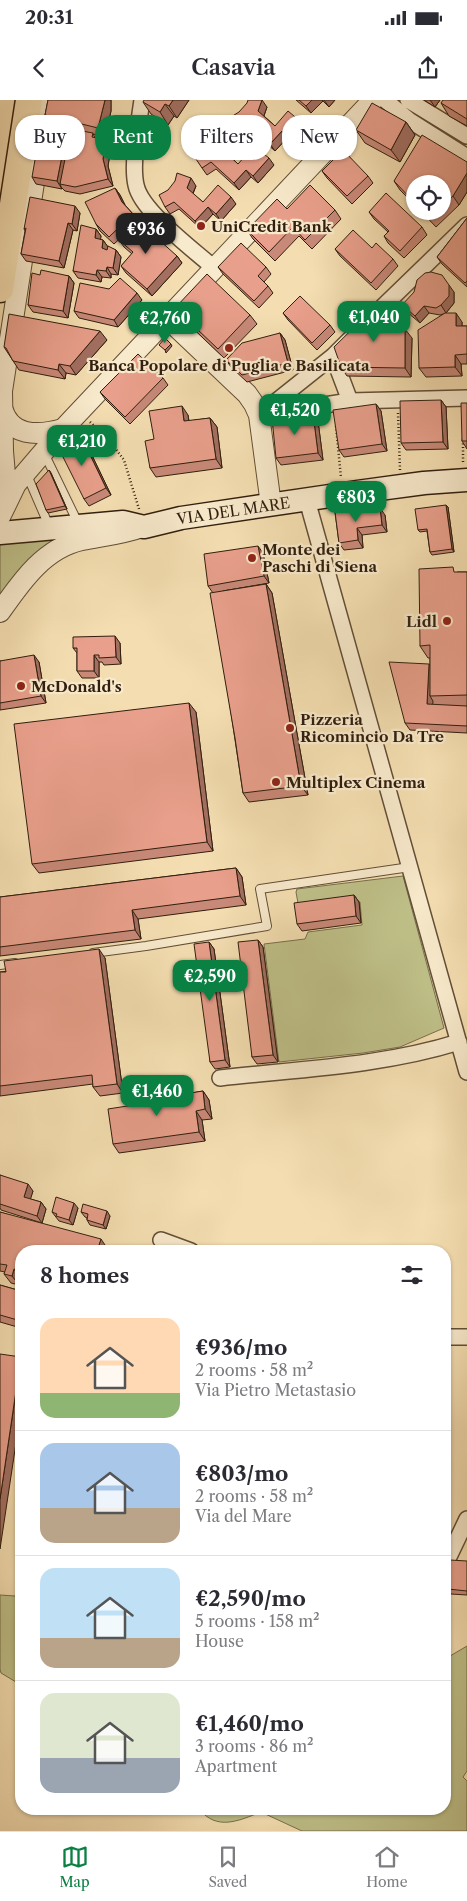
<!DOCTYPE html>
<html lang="en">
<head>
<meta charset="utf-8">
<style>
  body { margin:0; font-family:"Libre Caslon Text",serif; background:#f7f7f7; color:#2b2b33; height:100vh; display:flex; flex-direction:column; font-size:19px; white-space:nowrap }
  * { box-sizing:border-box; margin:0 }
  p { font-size:16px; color:#7c7c81 }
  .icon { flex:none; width:28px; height:28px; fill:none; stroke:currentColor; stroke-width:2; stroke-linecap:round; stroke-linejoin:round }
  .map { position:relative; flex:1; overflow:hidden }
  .side { position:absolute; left:15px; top:1145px; width:436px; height:570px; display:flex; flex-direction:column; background:#fff; border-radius:20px; box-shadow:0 1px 4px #0004 }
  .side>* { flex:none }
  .hud { position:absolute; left:15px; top:15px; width:438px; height:45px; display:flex; gap:10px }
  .controls { position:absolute; left:406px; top:75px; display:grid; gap:10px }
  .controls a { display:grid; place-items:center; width:45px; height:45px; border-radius:50%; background:#fff; box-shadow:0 1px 4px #0004; font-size:25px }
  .price { position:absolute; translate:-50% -42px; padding:0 11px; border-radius:10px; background:#0b8043; color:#fff; font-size:16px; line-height:32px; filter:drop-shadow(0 1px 2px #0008) }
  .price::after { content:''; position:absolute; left:50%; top:30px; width:15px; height:11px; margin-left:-8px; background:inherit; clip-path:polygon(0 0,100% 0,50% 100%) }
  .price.on { background:#222; color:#fff }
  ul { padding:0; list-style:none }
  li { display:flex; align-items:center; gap:15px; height:125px; padding:0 25px }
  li+li { border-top:1px solid #e1e1e2 }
  li span { display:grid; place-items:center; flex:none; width:140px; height:100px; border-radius:15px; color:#555 }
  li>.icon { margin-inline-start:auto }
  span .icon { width:60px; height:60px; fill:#fffc; stroke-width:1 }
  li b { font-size:21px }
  h2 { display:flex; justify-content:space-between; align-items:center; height:60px; padding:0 25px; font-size:21px }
  .tag { padding:0 18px; border-radius:20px; background:#fff; box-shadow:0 1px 4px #0004; font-size:18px; line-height:45px }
  .tag.on { background:#0b8043; color:#fff }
  .status { display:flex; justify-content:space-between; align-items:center; height:35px; padding:0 25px; background:#fff; direction:ltr }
  .status svg { height:14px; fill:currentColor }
  header { display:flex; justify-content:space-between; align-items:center; height:65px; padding:0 25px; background:#fff; font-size:22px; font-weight:600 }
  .tabs { display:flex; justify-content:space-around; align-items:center; height:70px; border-top:1px solid #e1e1e2; background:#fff; font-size:14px; color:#7c7c81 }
  .tabs a { display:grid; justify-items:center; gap:2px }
  .tabs .on { color:#0b8043 }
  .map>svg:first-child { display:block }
  .green { fill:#bfc089; stroke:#786f4c }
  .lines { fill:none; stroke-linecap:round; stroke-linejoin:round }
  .service-casing { stroke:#624e37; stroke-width:10 }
  .minor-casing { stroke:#624e37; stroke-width:18 }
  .tertiary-casing { stroke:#624e37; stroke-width:22 }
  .secondary-casing { stroke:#311e0e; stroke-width:25 }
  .trunk-casing { stroke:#311e0e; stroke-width:29 }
  .path { stroke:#311e0e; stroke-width:2.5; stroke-dasharray:1 2.5; stroke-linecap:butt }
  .service { stroke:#f8eacc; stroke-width:8 }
  .minor { stroke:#f8eacc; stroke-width:15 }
  .tertiary { stroke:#f8eacc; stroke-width:20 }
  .secondary { stroke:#f8eacc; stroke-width:22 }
  .trunk { stroke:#f4deb1; stroke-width:26 }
  .wall { fill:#c88978; stroke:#311e0e }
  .shaded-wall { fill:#a26f61; stroke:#311e0e }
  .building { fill:#e89f8b; stroke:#311e0e }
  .poi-dot { fill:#8f2418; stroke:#f8eacc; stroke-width:2 }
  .labels { text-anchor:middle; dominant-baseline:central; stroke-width:4.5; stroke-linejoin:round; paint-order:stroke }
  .poi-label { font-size:15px; font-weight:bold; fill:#311e0e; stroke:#f8eacc; text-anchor:start }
  .street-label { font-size:15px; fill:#311e0e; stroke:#f8eacc }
</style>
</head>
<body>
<div class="status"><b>20:31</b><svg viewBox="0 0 49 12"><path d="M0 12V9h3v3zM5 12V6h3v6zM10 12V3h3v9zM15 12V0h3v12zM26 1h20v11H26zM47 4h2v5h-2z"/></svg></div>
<header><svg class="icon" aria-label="back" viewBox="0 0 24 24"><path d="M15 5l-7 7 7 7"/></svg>Casavia<svg class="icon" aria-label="share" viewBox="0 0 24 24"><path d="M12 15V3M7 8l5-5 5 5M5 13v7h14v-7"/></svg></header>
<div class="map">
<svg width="467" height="1731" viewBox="0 0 467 1731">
  <rect width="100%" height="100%" fill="#f4deb1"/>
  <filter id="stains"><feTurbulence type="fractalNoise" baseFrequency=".004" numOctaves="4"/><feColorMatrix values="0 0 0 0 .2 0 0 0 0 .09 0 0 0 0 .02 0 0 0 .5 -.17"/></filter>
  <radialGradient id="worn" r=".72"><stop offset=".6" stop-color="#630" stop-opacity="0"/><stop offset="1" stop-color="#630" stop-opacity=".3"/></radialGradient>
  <path class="green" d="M67,437L0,502V444Z
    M403,776L444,928L400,947L363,953L279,962L264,844L305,839L308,832L362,825L360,802L299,809L296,792L297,789Z
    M0,1495L15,1496L21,1505V1585L1,1573L0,1569Z
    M467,1546V1671L463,1677L467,1681V1731H302L261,1712C238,1721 217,1731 199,1709H445V1559Z"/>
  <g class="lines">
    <g class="service-casing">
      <path id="service" d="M44,353L78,423
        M27,375L49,426
        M93,853L146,846L267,826L260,789L410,767
        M0,865L15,863"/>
    </g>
    <g class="minor-casing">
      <path id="minor" d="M142,0C139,22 131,64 136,85C141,111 194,150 214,168
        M385,0L409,20L467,57
        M408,0L467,36
        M368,221L467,125
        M333,256L350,301
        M259,315L333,256L350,239
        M261,315L350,301L467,298
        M307,400L467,972
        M220,978C300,969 382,966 459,942
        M161,1140L191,1151
        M445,1237H467
        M445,1465L467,1419"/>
    </g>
    <g class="tertiary-casing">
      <path id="tertiary" d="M168,219L247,294L254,304L259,315L271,405
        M2,307C9,337 38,336 63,329
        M7,399L3,351L2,291L39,50L50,0
        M0,417L16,384L63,329L373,0
        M0,512C21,482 44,448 82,440C102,436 122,434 142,427"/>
    </g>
    <g class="secondary-casing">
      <g id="secondary">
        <path id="s1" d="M0,433L123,422L144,427L181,418L357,392L424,383L467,380"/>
      </g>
    </g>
    <g class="trunk-casing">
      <path id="trunk" d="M0,189L29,0"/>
    </g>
    <path class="path" d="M398,313L400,370
      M90,322L112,344L124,360L139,409
      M336,326L341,378
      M463,340V364"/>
    <use href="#service" class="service"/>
    <use href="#minor" class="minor"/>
    <use href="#tertiary" class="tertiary"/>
    <use href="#secondary" class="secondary"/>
    <use href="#trunk" class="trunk"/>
  </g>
  <path class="wall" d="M48,0H111V11L105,37L93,34L95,37L106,40L111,47L108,66L113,86L80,94L65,91L62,88V89L36,84L32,77L69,40L86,32L52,24L45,15Z
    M189,0L177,18L174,16L168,25L151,14L143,2Z
    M296,0H335L329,7L323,1L311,13Z
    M424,0H440L435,7Z
    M467,0V26L449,16L441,3Z
    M267,7L264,16L275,26L301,22L306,29L293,43L287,38L275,51L250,29L241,34L237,27Z
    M406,22L415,35L400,62L365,43L356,30Z
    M225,37L230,44L227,53L238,64L274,65L258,83L251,77L239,90L216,69L207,75L202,68Z
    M467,62V92L459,105L436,127L421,111H442V84H415V105L400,90L394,81Z
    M322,71L368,76L373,83L352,104L327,78Z
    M196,86L193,94L203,102L236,104L221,121L213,114L200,128L179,109L170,114L165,107Z
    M115,88L120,95L125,105L133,114L138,121L131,128L177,156L182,163L152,196L126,173L121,166L132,154L124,147L119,140L126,133L114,144L100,131L96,124Z
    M287,109L335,110L341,119L312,149L299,136L275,161L253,139L247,130Z
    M369,112L422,127L427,135L404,158L388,143L384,136L388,132L374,119Z
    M80,113L77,131L73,130L64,168L26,161L21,154L25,131L24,129Z
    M467,118V187L442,164L437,157Z
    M96,129L101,136L100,140H103L108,147L116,150L121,157L118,175L111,174V178L102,177L101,182L78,178L73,171Z
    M372,148L393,159L398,166L376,190L340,156L335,149Z
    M218,167H266L271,174L264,182L268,186L273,193L259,208L223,174Z
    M40,175L69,176L74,183L68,218L33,212L28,205Z
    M109,189L142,200L118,227L79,218L74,211Z
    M454,192V203L446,213L440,215L429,213L420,223L407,212L402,205Z
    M175,208L250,215L257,224L224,258L181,217Z
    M283,213L330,225L335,232L317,250L288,220Z
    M462,222V226H467V264H461L462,276L426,277L419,268Z
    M280,233L285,240L293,270L247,282L231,267L226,260Z
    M412,238L411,277L347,276L341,267Z
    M107,240L76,275L66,273L65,279L19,270L4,247Z
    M163,278L168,285L130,324L105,299L100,292Z
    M441,300L446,307L448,349L406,350L401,343Z
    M467,303V349L462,341Z
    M376,304L381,311L387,351L344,357L339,350Z
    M188,315L189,321L210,318L217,327L222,368L156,377L150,368L154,339Z
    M318,321L323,360L281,365L276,358Z
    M86,343L111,395L89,406L84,399Z
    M49,370L51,373L67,409L48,413L46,410Z
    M448,407L454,452L432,455L430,452L427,431L420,432L418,430Z
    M335,412L385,415L387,432L362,435L363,448L344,450L339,443Z
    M263,453L269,483L223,491L266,484L272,493L308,695L249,702L243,693L213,493L208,486Z
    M457,472H467V633L410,630L405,623L430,566V558H428L420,546Z
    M120,543L121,564L104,565L102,562H99V578H82L77,571V553L73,548Z
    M0,561L39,562L46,603L0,610Z
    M196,612L213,751L39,773L32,764Z
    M236,768L242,777L246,805L138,819L141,839L0,856V797Z
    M354,795L359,802L361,823L302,831L297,824Z
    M258,840L263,847L278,962L257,964L252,957Z
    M209,842L214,849L230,967L215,969L210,962Z
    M105,858L123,993L100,996L93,987V984L0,996V872Z
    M184,990L186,994L203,991L209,1000L212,1019L202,1020L205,1041L119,1053L113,1044L153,1002Z
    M0,1075L33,1091L30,1099L41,1102L46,1109L42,1123L1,1110L0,1108Z
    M78,1108L73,1125L59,1121L52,1112Z
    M0,1112L107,1148L21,1151V1178H20L19,1185L11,1183L4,1174L5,1172L0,1171Z
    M81,1112L110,1116L106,1129L90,1125L87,1120V1118L85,1117Z
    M0,1185L21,1191V1228L0,1222Z
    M467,1461V1495L451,1494L448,1489Z"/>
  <path class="shaded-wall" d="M105,0H111V11L105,37L98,28Z
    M173,0H189L177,18L169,6Z
    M262,0L267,7L263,18L258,11Z
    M312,0H322L323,1L311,13L306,6Z
    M324,0H335L329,7Z
    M430,0H440L435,7Z
    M165,4L174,16L168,25L160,12Z
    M301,22L306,29L293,43L288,36Z
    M406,22L415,35L400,62L391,50Z
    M282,31L287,38L275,51L270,44Z
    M66,36L71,43L60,84L62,89L57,81Z
    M225,37L230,44L226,55L221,48Z
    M106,40L111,47L108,66L113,86L108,79L103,59Z
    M269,58L274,65L258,83L253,76Z
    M246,70L251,77L239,90L234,83Z
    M467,73V92L459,105L453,96Z
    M191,78L196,86L192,95L187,88Z
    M115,88L120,95L127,109L122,102Z
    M231,97L236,104L221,121L216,114Z
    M75,106L80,113L77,131L72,124Z
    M208,107L213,114L200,128L195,121Z
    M68,123L73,130L64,168L59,161Z
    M96,129L101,136L100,145L95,138Z
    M103,140L108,147L107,155L102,148Z
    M116,150L121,157L118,175L113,168Z
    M177,156L182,163L152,196L147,189Z
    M107,167L111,174V178L106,171Z
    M97,170L102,177L101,182L96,175Z
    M69,176L74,183L68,218L63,211Z
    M449,185L454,192V203L446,213L441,205Z
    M137,193L142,200L118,227L114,220Z
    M424,206L429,213L420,223L415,216Z
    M456,213L462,222V235L456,226Z
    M405,229L412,238L411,277L405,268Z
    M100,231L107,240L76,275L70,266Z
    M280,233L285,240L293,270L288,263Z
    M171,244L172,246L166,253L165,250Z
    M455,255L461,264L462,276L455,267Z
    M59,264L66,273L65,279L58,270Z
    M441,300L446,307L448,349L443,342Z
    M376,304L381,311L387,351L382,344Z
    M182,306L188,315L190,330L184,321Z
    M313,314L318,321L323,360L318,353Z
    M210,318L217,327L222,368L216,359Z
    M81,336L86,343L111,395L106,388Z
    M49,370L51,373L67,409L65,406Z
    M446,405L448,407L454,452L452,449Z
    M380,408L385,415L387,432L382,425Z
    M357,428L362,435L363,448L358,440Z
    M258,446L263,453L269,483L264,476Z
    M266,484L272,493L308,695L301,686Z
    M115,536L120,543L121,564L116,557Z
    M34,555L39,562L46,603L41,596Z
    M94,555L99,562V578L94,571Z
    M429,564L434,571L430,596L433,601L432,611L427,604Z
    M189,603L196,612L213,751L207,742Z
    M236,768L242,777L246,805L240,796Z
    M354,795L359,802L361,823L356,816Z
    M132,810L138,819L141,839L135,830Z
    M258,840L263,847L278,962L273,955Z
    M209,842L214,849L230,967L225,960Z
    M99,849L105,858L123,993L117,984Z
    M203,991L209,1000L212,1019L205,1009Z
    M196,1011L202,1020L205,1041L199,1032Z
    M28,1084L33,1091L29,1104L24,1097Z
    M41,1102L46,1109L42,1123L37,1116Z
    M74,1103L78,1108L73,1125L69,1120Z
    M107,1111L110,1116L106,1129L103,1125Z
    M101,1139L107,1148L106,1151H97Z
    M14,1169L20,1178L19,1185L12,1176Z
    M21,1259V1310L0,1449V1399Z"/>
  <path class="building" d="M48,0H105L98,28L45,15Z
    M144,0H173L169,6L165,4L160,12L143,2Z
    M248,0H262L258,11L275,26L288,11L301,22L288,36L282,31L270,44L246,22L237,27L231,17L239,12L247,3Z
    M299,0H312L306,6Z
    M443,0H467V19L441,3Z
    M372,3L406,22L391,50L356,30Z
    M71,29L93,33L92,37L106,40L103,59L108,79L75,87L60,84Z
    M40,31L66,36L57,81L32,77Z
    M214,33L225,37L221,48L238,64L254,46L269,58L253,76L246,70L234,83L211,62L202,68L194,56L202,51L211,42Z
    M422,35L467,62V73L453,96L442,106V84H415V103L394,81Z
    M343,50L368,76L347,96L322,71Z
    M177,73L191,78L187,88L203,102L218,85L231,97L216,114L208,107L195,121L174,102L165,107L159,95L168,90L175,81Z
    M310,85L335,110L305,140L293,127L269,152L247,130L277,99L287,109Z
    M115,88L122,102L133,114L109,137L96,124L85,102Z
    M386,93L422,127L400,151L384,136L389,131L369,112Z
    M30,97L75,106L72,124L68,123L59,161L21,154L26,128L24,129Z
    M423,111H437L430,118Z
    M467,118V181L465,183L437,157Z
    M139,122L177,156L147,189L121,166L133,152L119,140L131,128L132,129Z
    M81,125L96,129L95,138L103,140L102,148L107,150L108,146L116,150L113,168L107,167L106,171L97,170L96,175L73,171Z
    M353,130L372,148L376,143L393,159L371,183L335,149Z
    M241,143L266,167L258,176L268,186L254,201L218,167Z
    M41,170L69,176L63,211L28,205L32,173L40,175Z
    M431,172L442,175L449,185V196L441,205L436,208L424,206L415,216L402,205L414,192L417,180L425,173Z
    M207,174L250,215L218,249L175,208Z
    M120,178L137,193L114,220L74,211L80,183L109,189Z
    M300,196L330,225L312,243L283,213Z
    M379,203L405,229V268L341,267L334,247Z
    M445,213H456V226H467V254L455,255V267L419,268L418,230Z
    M9,214L100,231L70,266L59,264L58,270L13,261L6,248L4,247Z
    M280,233L288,263L242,275L226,260L242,243Z
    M165,238L171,244L165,250L159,245Z
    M138,254L163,278L125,317L100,292Z
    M441,300L443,342L401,343L400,301Z
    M461,303H467V341H462Z
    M376,304L382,344L339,350L333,310Z
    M182,306L184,321L210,318L216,359L150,368L145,341L154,339L149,311Z
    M313,314L318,353L276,358L272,318Z
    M81,336L106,388L84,399L58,347Z
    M49,370L65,406L46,410L36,384Z
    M446,405L452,449L430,452L427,429L418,430L415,409Z
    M380,408L382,425L357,428L358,440L339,443L335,412Z
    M258,446L264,476L208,486L204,454Z
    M453,467L454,472H467V595L430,596V545L420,546L419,469Z
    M266,484L301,686L243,693L235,638L210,493Z
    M115,536L116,557L99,558V555H94V571H77V548H73V537Z
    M34,555L41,596L0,603V561Z
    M389,562L429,564L427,604L467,606V626L405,623Z
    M189,603L207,742L32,764L14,624Z
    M236,768L240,796L132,810L135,830L0,847V797Z
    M354,795L356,816L297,824L294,803Z
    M258,840L273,955L252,957L238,842Z
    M209,842L225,960L210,962L194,844Z
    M99,849L117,984L93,987L92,975L0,986V872H6L4,861Z
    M184,990V994L203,991L205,1009L196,1011L199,1032L113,1044L108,1009L153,1002L152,995Z
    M0,1075L28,1084L24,1097L41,1102L37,1116L0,1104Z
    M56,1097L74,1103L69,1120L56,1116L57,1114L52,1112Z
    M83,1104L107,1111L103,1125L87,1120L88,1114L81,1112Z
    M0,1112L101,1139L97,1151H21V1171L14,1169L12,1176L4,1174L7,1165L0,1164Z
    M0,1185L21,1191V1221L0,1215Z
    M0,1254L21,1257L0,1399Z
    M450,1460L467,1461V1491L448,1489Z"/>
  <g class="poi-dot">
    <circle cx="201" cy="126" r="5"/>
    <circle cx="229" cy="248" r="5"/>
    <circle cx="252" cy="458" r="5"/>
    <circle cx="447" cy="521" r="5"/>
    <circle cx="21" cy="586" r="5"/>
    <circle cx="290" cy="628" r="5"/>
    <circle cx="276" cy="682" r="5"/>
  </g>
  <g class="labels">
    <g class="poi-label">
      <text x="211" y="126">UniCredit Bank</text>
      <text x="229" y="265" text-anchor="middle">Banca Popolare di Puglia e Basilicata</text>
      <text x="262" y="449">Monte dei<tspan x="262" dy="17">Paschi di Siena</tspan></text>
      <text x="437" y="521" text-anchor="end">Lidl</text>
      <text x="31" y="586">McDonald's</text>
      <text x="300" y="619">Pizzeria<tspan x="300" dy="17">Ricomincio Da Tre</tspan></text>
      <text x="286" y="682">Multiplex Cinema</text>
    </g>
    <g class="street-label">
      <text stroke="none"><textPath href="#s1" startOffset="236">VIA DEL MARE</textPath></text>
    </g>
  </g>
  <rect width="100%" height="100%" filter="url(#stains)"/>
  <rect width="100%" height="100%" fill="url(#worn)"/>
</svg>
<div class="controls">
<a><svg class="icon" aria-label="locate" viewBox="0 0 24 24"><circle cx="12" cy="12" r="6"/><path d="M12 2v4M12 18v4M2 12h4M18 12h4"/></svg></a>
</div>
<b class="price on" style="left:146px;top:155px">€936</b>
<b class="price" style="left:374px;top:243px">€1,040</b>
<b class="price" style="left:165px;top:244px">€2,760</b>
<b class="price" style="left:295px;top:336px">€1,520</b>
<b class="price" style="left:82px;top:367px">€1,210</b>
<b class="price" style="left:356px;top:423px">€803</b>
<b class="price" style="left:210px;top:902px">€2,590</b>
<b class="price" style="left:157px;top:1017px">€1,460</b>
<div class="hud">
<a class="tag">Buy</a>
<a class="tag on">Rent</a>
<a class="tag">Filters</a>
<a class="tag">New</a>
</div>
<section class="side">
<h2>8 homes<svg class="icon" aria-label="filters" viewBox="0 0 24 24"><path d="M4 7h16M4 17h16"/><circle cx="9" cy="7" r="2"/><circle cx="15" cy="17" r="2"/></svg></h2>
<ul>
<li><span style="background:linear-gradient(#ffd9b3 75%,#8fb573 0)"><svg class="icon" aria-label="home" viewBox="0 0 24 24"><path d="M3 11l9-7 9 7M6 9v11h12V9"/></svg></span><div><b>€936/mo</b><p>2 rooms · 58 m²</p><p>Via Pietro Metastasio</p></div></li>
<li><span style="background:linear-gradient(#a9c7e8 65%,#b9a48a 0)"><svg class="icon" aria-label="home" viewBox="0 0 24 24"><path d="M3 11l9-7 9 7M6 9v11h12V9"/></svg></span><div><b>€803/mo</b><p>2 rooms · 58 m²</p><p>Via del Mare</p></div></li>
<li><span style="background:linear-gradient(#bfe0f5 70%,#b9a48a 0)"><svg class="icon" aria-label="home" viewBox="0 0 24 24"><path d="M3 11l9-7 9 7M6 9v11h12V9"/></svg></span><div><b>€2,590/mo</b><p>5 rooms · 158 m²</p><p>House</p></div></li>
<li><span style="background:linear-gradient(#dfe7d0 65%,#9aa5b1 0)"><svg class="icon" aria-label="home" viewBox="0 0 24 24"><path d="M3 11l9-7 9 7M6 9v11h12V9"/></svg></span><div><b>€1,460/mo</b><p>3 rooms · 86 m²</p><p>Apartment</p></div></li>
</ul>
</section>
</div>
<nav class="tabs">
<a class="on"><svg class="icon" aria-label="map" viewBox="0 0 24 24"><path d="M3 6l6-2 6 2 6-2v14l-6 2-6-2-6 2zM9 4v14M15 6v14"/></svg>Map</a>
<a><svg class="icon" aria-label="saved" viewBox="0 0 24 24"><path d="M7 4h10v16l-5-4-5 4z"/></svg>Saved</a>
<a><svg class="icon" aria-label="home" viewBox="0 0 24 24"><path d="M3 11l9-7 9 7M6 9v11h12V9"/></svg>Home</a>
</nav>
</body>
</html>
